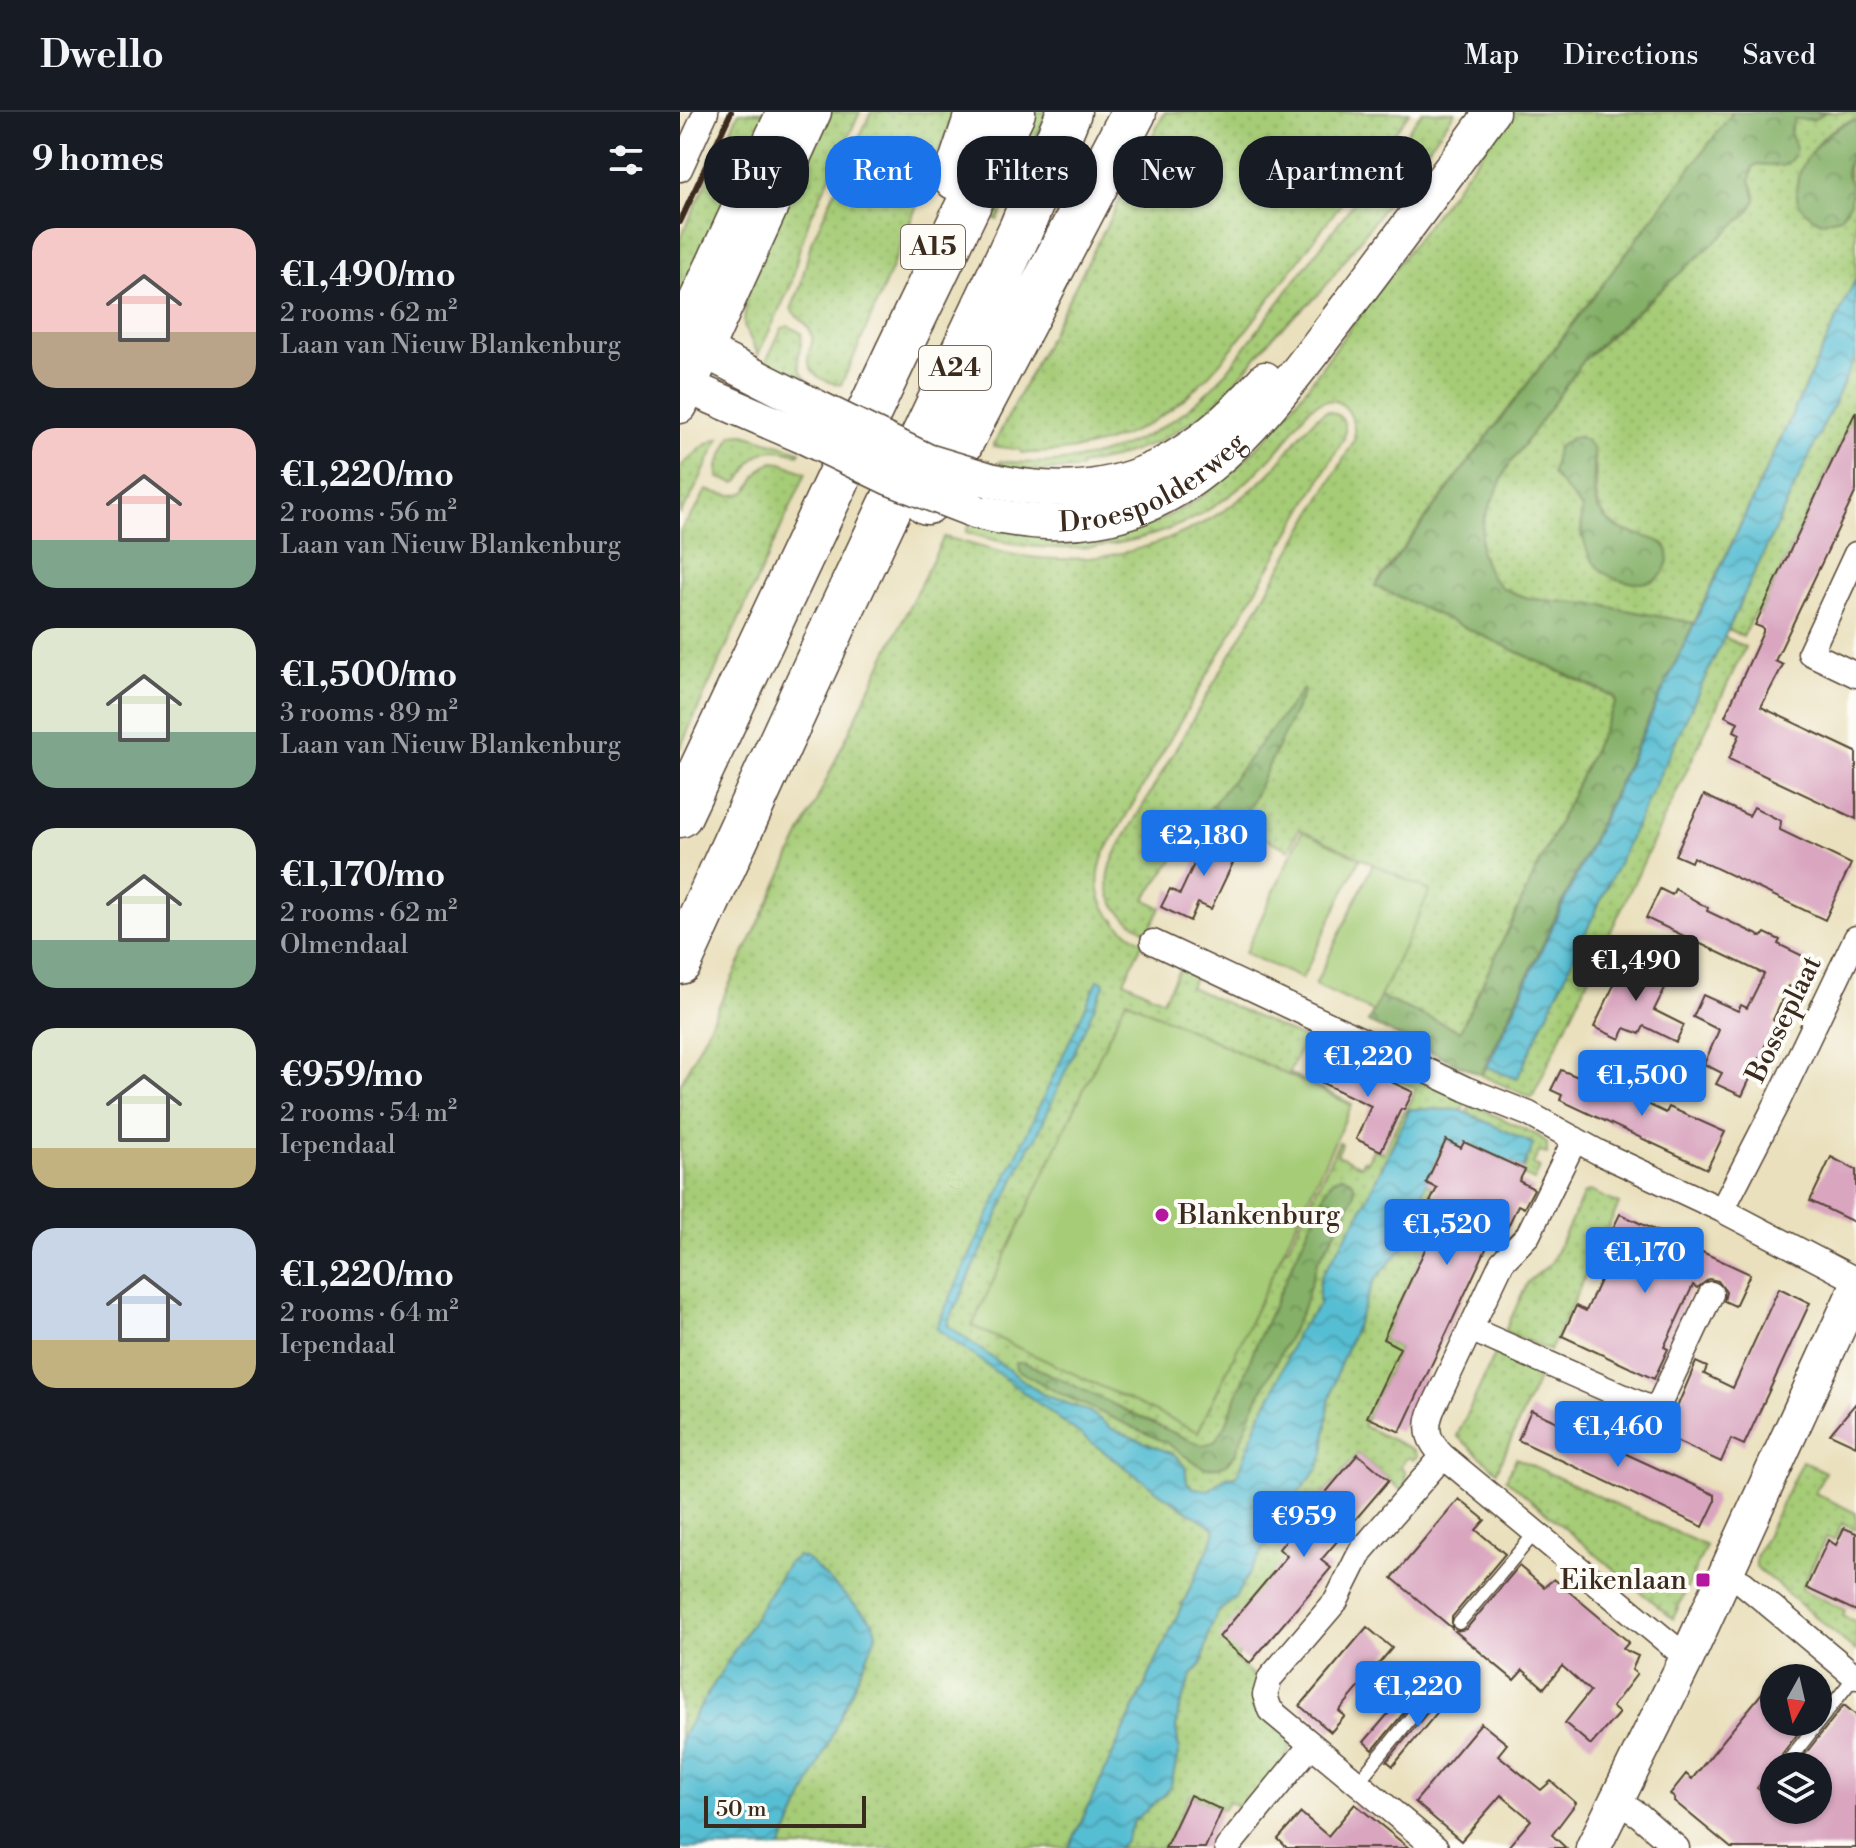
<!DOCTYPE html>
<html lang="en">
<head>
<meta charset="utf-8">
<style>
  body { margin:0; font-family:"Libre Bodoni",serif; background:#20242c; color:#f1f3f6; height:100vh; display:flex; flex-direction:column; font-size:30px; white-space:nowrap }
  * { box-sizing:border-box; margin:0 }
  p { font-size:26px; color:#9ea1a6 }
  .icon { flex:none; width:44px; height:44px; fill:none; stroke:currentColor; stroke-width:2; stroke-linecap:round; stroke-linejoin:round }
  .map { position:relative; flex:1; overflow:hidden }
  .side { display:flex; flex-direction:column; background:#171b24; width:680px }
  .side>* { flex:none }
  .hud { position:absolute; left:24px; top:24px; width:760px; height:72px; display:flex; gap:16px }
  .needle { width:52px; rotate:188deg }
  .buttons { position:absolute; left:1080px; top:1552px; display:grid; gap:16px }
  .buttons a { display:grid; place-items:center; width:72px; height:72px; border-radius:50%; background:#171b24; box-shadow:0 2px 6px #0004; font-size:40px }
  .scale { position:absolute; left:24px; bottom:20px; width:162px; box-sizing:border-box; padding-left:8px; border:4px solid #3b2a1e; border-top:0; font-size:22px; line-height:28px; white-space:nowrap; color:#3b2a1e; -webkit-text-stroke:6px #fdfcf7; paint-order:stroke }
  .price { position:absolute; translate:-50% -68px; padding:0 18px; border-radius:8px; background:#1a73e8; color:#fff; font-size:26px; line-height:52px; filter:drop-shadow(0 2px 4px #0008) }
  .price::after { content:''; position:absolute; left:50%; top:48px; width:24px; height:18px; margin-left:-12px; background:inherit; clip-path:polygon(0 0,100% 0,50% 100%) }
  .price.selected { background:#222; color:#fff }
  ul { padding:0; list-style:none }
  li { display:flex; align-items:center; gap:24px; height:200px; padding:0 32px }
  li span { display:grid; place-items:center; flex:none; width:224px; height:160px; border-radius:24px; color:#555 }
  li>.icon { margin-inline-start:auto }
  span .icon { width:96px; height:96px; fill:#fffc; stroke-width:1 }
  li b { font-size:34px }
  h2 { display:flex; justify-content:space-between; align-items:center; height:96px; padding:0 32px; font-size:34px }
  .chip { padding:0 28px; border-radius:32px; background:#171b24; box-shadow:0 2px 6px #0004; font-size:28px; line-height:72px }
  .chip.selected { background:#1a73e8; color:#fff }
  header { display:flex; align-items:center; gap:48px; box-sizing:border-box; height:112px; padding:0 40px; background:#171b24; border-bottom:2px solid #363941 }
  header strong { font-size:38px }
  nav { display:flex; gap:44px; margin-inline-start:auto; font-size:28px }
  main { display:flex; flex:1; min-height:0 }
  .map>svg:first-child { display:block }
  .grass { fill:url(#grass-dots); stroke:#707b4a; stroke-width:2; fill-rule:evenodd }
  .forest { fill:url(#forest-crowns); stroke:#606d43; stroke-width:2 }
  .pitch { fill:#a6cc77; stroke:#707b4a; stroke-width:2 }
  .water { fill:url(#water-waves); stroke:#487478; stroke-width:2 }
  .building { fill:#d9a5bf }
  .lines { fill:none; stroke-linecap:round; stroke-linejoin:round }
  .lane-casing { stroke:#554536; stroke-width:15 }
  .street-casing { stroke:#554536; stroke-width:27 }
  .secondary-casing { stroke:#554536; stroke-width:37 }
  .highway-casing { stroke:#554536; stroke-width:47 }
  .lane { stroke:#fff; stroke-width:12 }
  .street { stroke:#fff; stroke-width:24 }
  .secondary { stroke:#fff; stroke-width:34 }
  .highway { stroke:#fff; stroke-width:44 }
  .rail { stroke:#3b2a1e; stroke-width:6 }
  .secondary-bridge-casing { stroke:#554536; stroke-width:37; stroke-linecap:butt }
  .secondary-bridge { stroke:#fff; stroke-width:34 }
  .poi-dot { fill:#b5179e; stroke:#fdfcf7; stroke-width:3 }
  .labels { text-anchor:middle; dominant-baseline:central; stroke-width:8; stroke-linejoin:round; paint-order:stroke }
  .shield { fill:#fdfcf7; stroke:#75695f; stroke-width:2 }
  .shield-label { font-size:26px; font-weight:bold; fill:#3b2a1e }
  .street-label { font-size:28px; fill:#3b2a1e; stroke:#fdfcf7 }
  .poi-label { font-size:28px; fill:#3b2a1e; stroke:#fdfcf7; text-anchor:start }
</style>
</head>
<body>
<header>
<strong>Dwello</strong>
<nav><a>Map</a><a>Directions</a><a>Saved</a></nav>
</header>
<main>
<section class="side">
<h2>9 homes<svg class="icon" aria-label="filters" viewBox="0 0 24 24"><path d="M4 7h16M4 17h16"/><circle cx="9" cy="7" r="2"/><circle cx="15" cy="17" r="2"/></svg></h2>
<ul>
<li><span style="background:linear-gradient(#f6c9c9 65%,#b9a48a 0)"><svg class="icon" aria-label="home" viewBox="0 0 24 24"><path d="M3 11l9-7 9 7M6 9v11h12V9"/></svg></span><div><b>€1,490/mo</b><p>2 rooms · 62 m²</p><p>Laan van Nieuw Blankenburg</p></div></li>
<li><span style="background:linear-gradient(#f6c9c9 70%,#7fa58c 0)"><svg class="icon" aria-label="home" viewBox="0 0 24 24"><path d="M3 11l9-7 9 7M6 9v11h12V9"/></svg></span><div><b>€1,220/mo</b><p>2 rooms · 56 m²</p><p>Laan van Nieuw Blankenburg</p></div></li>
<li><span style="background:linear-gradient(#dfe7d0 65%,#7fa58c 0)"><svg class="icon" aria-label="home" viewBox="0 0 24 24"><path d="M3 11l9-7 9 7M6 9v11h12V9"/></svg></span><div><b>€1,500/mo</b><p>3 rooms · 89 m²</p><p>Laan van Nieuw Blankenburg</p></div></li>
<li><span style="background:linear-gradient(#dfe7d0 70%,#7fa58c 0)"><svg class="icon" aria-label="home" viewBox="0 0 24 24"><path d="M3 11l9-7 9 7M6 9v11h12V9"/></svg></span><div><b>€1,170/mo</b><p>2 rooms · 62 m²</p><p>Olmendaal</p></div></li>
<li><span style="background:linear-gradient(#dfe7d0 75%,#c2b280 0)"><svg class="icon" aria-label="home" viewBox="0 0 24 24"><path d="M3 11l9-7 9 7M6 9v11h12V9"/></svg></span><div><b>€959/mo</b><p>2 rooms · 54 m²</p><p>Iependaal</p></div></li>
<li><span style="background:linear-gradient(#c9d6e8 70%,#c2b280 0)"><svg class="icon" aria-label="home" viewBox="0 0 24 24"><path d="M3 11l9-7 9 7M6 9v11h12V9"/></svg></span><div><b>€1,220/mo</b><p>2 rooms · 64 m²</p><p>Iependaal</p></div></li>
</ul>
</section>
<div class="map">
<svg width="1176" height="1736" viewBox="0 0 1176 1736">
  <defs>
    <pattern id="grass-dots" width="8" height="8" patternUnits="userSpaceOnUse" patternTransform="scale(2)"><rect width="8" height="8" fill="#a6cc77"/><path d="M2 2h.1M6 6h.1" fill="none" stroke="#90af66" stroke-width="1.8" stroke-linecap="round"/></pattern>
    <pattern id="forest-crowns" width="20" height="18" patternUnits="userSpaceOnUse" patternTransform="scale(2)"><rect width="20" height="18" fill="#84b068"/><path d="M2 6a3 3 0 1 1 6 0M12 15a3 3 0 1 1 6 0" fill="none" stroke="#6d8f55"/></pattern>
    <pattern id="water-waves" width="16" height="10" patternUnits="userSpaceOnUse" patternTransform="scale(2)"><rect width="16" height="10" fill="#56bed3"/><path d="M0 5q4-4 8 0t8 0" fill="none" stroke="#489bab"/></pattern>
  </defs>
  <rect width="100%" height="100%" fill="#fdfcf7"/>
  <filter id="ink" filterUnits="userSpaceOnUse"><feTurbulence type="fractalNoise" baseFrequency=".0125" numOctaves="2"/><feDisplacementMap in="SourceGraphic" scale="16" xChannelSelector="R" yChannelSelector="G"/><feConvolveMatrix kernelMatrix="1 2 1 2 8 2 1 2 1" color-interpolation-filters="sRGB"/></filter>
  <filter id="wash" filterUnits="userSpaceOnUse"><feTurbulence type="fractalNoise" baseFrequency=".006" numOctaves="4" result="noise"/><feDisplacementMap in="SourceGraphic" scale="32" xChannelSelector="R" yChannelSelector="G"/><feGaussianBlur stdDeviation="1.8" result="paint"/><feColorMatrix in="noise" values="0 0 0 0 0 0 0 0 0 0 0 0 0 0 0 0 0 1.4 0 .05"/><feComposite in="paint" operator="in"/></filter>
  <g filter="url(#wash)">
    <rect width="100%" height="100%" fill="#eae0bd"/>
    <path class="grass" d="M59,0H97L0,211V127Z
      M143,0H180L129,109L119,138L111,173L78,243L64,213L66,184Z
      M191,0H276C236,91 203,184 161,273C143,270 125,261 129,240C131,234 134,228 131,221C128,210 116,206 111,197L120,176L131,131Z
      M349,0H368L318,108L305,103Z
      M485,0H730C690,54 649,107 609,161C531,265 485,342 341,341V338L313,334Z
      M742,0H775L641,180L596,221L546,281L522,303L478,330L434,346L401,353L400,357L360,359L317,354L320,349C407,359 486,328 544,263Z
      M832,0H1053L695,473L933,585L936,590L780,919H777L700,885L749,779L619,717L609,738L560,714L623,578L531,695L465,787L481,796L468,820C429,800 417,775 439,735L674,329C677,306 664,279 636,292C623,299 614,318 605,330C596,341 586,351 576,361C499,436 386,453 286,420L291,409C350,423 391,436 452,418C561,386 625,276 689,190C737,127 785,63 832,0Z
      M1145,0H1176V8C1137,16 1121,51 1117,87L1167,97C1176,74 1159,58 1176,35V166L1014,511L919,493L852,487L836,482L822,476L810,464L800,439L801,424L804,407L827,356L904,248L1007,154L1076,83L1070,68L1073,55L1077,52L1098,54L1112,29L1110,20L1114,7L1135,6ZM891,326L912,335C923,370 902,397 944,419C957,426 975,425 986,434L974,469L957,471L901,425L902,396L877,336Z
      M109,214L121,221C123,230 120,234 119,242C116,262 129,272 145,279L144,283L85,251L102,216Z
      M1176,244V299L1080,502L1075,500L1063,525L1048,517Z
      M647,299C662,302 668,311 664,326L424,742C408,784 427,809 463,830L444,869L483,888L503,850L518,857L510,875L625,927L609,961L672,992L446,888L518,1320L605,1135L608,1136L659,1030L662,1032L657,1043L681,1054L683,1048L687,1050L693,1037L703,1041L723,1000H726L736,977L708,964L714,950L786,989L782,998L729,997L679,1103L641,1165L639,1173V1193L616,1222L594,1279L581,1301L559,1360L555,1364L544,1366L529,1378L514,1376L507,1370L505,1355L495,1343L432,1317L410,1300L362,1282L267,1213L351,1032L356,1026L424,871L257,1216L480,1381L535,1416L533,1427L389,1736H0V973C91,792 172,606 264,425C290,431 314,440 341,444C431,458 525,425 589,362C603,348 632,303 647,299Z
      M64,322L120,339L118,343C102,336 82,335 71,351C65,359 64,367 55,371L39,366L38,354L52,323Z
      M40,326L10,387L0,402V355L25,333Z
      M93,350L102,351L126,361L0,636V418L17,396L26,378C85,395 60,365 93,350Z
      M1044,525L1065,535L852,986L801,963L807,955L836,967Z
      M791,992L859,1024L867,1031V1042L859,1040L853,1052L860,1056L854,1069L842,1063L853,1032L787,1001Z
      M746,1071L752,1074L745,1093L762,1102L703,1227L720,1236L683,1314L734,1338L737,1344L733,1348L728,1345L720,1354L725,1359L726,1373L722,1379L678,1342L632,1397L616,1383L638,1357L644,1341L649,1290L658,1258L694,1169L726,1132Z
      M910,1079L939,1092L870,1239L825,1219L848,1170L871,1151L904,1082Z
      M818,1235L863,1256L817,1359L777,1324Z
      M836,1346L1026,1434L993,1507L826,1367Z
      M1122,1349L1145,1360L1135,1381L1176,1401V1417L1162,1411L1154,1428L1146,1425L1121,1477L1165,1498L1163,1504L1176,1510V1539L1076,1455V1445Z
      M594,1410L611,1422L599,1437L607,1444L556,1548L578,1568L610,1630V1637L608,1643L563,1697L548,1689L543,1698L510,1683L485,1736H438L445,1729L454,1709L485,1682L499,1638L496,1615L498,1601L511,1564L522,1552L529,1520L538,1500L554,1487L587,1431Z"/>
    <path class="forest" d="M1053,0H1145L1133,8L1114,7L1110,20L1116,36L1112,47L1103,54L1077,52L1073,55L1070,68L1076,88L1067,102L932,221L904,248L827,356L804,406L801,424L800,439L810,464L822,476L836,482L852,487L919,493L1014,511L801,963L688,910L700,885L780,919L936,590L933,584L695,474Z
      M1176,8V35L1170,43L1166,61L1171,72L1170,91L1160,105L1141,110C1132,105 1122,99 1118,89C1108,57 1146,15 1176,8Z
      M898,325L906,328L912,335C918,354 909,377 918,396C932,423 958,419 980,430C994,436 988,459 978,466C971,471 958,472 949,470C910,465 899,430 902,396L872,362L877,336L891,326Z
      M623,577L624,580L560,714L531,695Z
      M662,1064L671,1068L674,1073V1083L664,1105L637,1151L623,1197L573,1296L556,1341L546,1352L539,1355L525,1356L515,1351L487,1331L377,1280L336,1257L335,1250H344L513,1330L523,1333L534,1330L545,1315L575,1235L648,1074L653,1068Z"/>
    <path class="pitch" d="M622,719L680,746L622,867L565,841Z
      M693,752L750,779L693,900L635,873Z
      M446,888L672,993L518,1320L292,1214Z"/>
    <path class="water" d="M1176,166V244L837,967L807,955Z
      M418,868L423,869L424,873L356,1026L351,1032L267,1213L362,1282L410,1300L432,1317L495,1343L505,1355L507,1370L514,1376L529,1378L544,1366L555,1364L559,1360L581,1301L594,1279L616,1222L639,1193V1173L641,1165L679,1103L730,997L780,998L854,1032L843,1057L785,1030L782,1036L766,1029L746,1071L726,1132L694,1169L658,1258L649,1290L644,1341L638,1357L594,1410L587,1431L554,1487L538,1500L529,1520L522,1552L511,1564L498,1601L496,1615L499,1638L491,1673L485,1682L454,1709L445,1729L438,1736H389L533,1427L535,1417L480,1381L256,1216Z
      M118,1444L128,1448L193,1510L196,1521L193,1532L101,1736H0V1627L108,1451Z"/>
    <g id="blocks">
      <path class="building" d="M1176,299V379L1095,549L1103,553L1081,595L1176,640V707L1049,647L1060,622L1054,619L1058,610L1045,604L1083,520V516L1075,513Z
        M1024,683L1069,704L1074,695L1101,709L1100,718L1171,752L1145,808L1013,745L1011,750L995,743Z
        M529,720L561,734L531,797L518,791L510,809L481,795L490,777L500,782Z
        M980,777L992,783L995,777L1028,796L1027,799L1082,825L1085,821L1100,828L1098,832L1127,846L1113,876L1109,874L1093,908L1096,910L1062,984L1036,972L1042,961L1024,952L1039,918L1013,905L1023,883L1058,899L1061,893L1067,896L1084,862L966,806Z
        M949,841L975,853L970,864L987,872L974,898L1004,913L996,930L964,914L960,922L945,916L940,927L914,915Z
        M649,943L694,965L705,967L733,980L724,998L721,997L701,1039L676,1027L691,994L636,968Z
        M881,958L903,967L905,963L913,966L986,1001L989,995L1045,1020L1027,1057L880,988L882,983L871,978Z
        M766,1028L781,1036L784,1030L845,1058L839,1069L854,1077L844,1096L838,1093L823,1125L814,1120L720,1320L687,1305L720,1236L703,1227L764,1097L750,1090L757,1076L746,1071Z
        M1151,1045L1176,1058V1111L1130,1089Z
        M940,1102L1070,1162L1055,1194L1044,1189L1046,1180L1038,1169L1029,1167L1017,1176L1013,1173L984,1235L988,1237L974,1267L882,1224L896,1194L906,1199L921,1166L934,1137L925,1133Z
        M1099,1176L1130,1191L1064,1333L1051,1327L1041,1350L985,1324L1016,1250L1027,1255L1024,1262L1053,1276Z
        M1176,1291V1334L1150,1322Z
        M851,1298L1035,1383V1390L1023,1415L838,1328Z
        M678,1342L709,1368L641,1448L651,1456L570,1551L539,1525L607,1444L599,1437L611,1422L614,1426L635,1400L632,1397Z
        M779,1387L805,1408L796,1418L825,1442L772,1505V1516L712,1466Z
        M1164,1416L1176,1421V1499L1126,1476L1148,1428L1156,1433Z
        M839,1454L864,1475L874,1467L949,1530L943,1537L958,1544L952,1558L957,1562L932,1595L939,1601L911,1633L885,1611L910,1579L882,1554L864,1576L843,1558L834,1568L775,1519L786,1517Z
        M687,1515L712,1536L659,1599L665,1604L651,1620L620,1594Z
        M743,1561L751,1568L693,1638L684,1630Z
        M1094,1566V1610H1127L1102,1642L1100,1654H1094L1077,1676L1094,1690V1698H1138V1654H1118V1651L1164,1593L1176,1603V1736H1051L994,1689L995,1687L990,1682L1006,1662L1012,1667Z
        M764,1580L770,1585L713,1654L707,1649Z
        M801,1611L827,1632L818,1643L861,1678L871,1669L896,1691L872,1723L886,1736H827L851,1708L821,1683L781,1729L735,1690Z
        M510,1683L542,1698L525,1736H485Z
        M675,1692L729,1736H607L598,1727L621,1701L648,1724Z"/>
    </g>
  </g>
  <g filter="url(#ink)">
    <use href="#blocks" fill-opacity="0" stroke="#554536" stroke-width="2"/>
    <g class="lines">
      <g class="lane-casing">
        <path id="lane" d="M779,1511L855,1421
          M1109,1654V1648L1175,1564
          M678,1670L764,1566"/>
      </g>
      <g class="street-casing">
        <path id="street" d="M0,57L26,0
          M1176,442L1130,541L1176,563
          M473,830L786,977L849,1002L918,1040L1042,1098L1176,1168
          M895,1027L848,1123L822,1150L752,1298C744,1318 749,1330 763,1344L1007,1546
          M1042,1098L1097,991L1176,826
          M790,1217L976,1299L1031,1182
          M1045,1462L1063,1471L1176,1565
          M935,1688L959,1703L997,1736
          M547,1736L631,1633
          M756,1736L590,1598L585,1583L590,1566L656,1489L681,1439L763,1344"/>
      </g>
      <g class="secondary-casing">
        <g id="secondary">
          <path d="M0,223L104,0"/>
          <path d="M3,245L25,239L140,297"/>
          <path d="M0,264L9,275L127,326"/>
          <path d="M0,294L134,0"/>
          <path d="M310,368C427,396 509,356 585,267"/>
          <path id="s1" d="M295,399C486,448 565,329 667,195C716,130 765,66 812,0"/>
          <path d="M913,1736L1007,1546L1176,1177"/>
        </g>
      </g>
      <g class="highway-casing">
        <path id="highway" d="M276,66L298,0
          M247,390L256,378L454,0
          M0,703L216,243L333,0
          M0,850L156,509L341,117L389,0"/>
      </g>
      <use href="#lane" class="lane"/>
      <use href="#street" class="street"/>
      <use href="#secondary" class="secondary"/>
      <use href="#highway" class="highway"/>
      <path class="rail" d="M0,110L51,0"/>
      <g class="secondary-bridge-casing">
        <path id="secondary-bridge" d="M140,297L247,349L310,368
          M127,326L210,366L295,399"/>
      </g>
      <use href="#secondary-bridge" class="secondary-bridge"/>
    </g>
  </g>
  <g class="poi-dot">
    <circle cx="482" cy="1103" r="8"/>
    <rect x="1015" y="1460" width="16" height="16" rx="4"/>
  </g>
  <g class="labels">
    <g class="shield">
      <rect x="221" y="113" width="64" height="44" rx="6"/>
      <rect x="239" y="234" width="72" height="44" rx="6"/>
    </g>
    <g class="shield-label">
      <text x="253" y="135">A15</text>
      <text x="275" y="256">A24</text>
    </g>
    <g class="street-label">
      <text stroke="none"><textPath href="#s1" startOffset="188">Droespolderweg</textPath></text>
      <text transform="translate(1104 907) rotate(-64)">Bosseplaat</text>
    </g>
    <g class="poi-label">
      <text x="498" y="1103">Blankenburg</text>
      <text x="1007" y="1468" text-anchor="end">Eikenlaan</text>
    </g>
  </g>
</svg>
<div class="buttons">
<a><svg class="needle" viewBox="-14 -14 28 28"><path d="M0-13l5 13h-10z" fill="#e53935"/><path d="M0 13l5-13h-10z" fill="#9ea1a6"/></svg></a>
<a><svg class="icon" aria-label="layers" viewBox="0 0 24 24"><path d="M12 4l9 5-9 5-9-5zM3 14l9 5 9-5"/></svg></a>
</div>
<div class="scale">50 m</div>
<b class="price" style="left:524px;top:766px">€2,180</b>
<b class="price selected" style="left:956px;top:891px">€1,490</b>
<b class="price" style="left:688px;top:987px">€1,220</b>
<b class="price" style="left:962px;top:1006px">€1,500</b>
<b class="price" style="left:767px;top:1155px">€1,520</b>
<b class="price" style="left:965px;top:1183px">€1,170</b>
<b class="price" style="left:938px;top:1357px">€1,460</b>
<b class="price" style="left:624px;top:1447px">€959</b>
<b class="price" style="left:738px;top:1617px">€1,220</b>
<div class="hud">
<a class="chip">Buy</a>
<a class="chip selected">Rent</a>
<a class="chip">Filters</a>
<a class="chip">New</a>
<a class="chip">Apartment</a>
</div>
</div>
</main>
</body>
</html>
